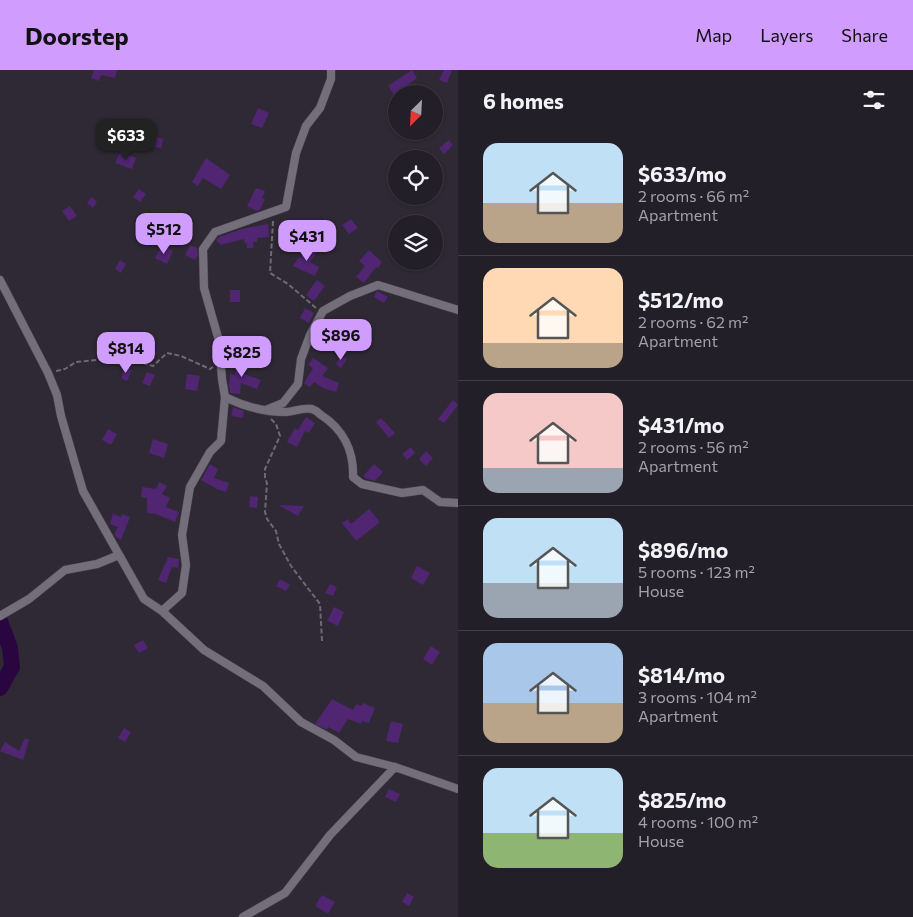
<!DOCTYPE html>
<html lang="en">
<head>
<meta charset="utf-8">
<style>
  body { margin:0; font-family:Commissioner,sans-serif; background:#2b2730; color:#f1f3f6; height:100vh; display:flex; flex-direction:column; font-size:19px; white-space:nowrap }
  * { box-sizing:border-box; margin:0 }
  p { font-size:16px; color:#a3a2a8 }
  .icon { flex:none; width:28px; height:28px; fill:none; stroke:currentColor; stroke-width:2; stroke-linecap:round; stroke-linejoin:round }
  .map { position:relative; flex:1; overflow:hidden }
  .panel { display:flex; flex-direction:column; background:#231f28; width:455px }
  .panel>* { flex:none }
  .needle { width:32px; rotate:204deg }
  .fabs { position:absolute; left:388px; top:15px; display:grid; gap:10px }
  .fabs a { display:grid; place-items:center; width:55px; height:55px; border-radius:50%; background:#231f28; box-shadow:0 1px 4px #0004,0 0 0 1px #403d45; font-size:25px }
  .price { position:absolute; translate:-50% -42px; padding:0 11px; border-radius:10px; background:#d09dff; color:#111; font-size:16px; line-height:32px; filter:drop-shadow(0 1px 2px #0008) }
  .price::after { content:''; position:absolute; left:50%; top:30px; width:15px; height:11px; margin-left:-8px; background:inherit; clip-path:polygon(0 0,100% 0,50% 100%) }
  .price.active { background:#222; color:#fff }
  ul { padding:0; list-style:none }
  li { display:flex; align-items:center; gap:15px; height:125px; padding:0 25px }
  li+li { border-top:1px solid #403d45 }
  li span { display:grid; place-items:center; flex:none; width:140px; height:100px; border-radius:15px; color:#555 }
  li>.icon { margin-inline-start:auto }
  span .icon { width:60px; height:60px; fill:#fffc; stroke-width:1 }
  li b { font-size:21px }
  h2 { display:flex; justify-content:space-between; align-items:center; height:60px; padding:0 25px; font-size:21px }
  header { display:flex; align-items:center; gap:30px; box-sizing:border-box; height:70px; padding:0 25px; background:#d09dff; color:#111 }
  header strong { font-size:24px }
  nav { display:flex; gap:28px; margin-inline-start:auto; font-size:18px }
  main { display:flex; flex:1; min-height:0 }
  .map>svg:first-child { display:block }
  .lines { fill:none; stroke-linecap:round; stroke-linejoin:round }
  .river { stroke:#290640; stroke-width:16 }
  .building { fill:#502571 }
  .minor-casing { stroke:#4a454f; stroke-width:9 }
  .path { stroke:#6e6973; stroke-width:2; stroke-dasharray:5 2.5; stroke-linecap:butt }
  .minor { stroke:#746e7b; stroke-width:8 }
</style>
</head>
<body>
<header>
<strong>Doorstep</strong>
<nav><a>Map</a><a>Layers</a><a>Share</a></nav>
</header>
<main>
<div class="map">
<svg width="458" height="847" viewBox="0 0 458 847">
  <rect width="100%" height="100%" fill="#2f2935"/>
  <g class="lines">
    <path class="river" d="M0,551L10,578L12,597L0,618"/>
  </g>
  <path class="building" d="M94,0H117L115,8L101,5L99,11L91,8Z
    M412,0L417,8L394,25L388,16Z
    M444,0H452L447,13L439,10Z
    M258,38L269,43L262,58L251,54Z
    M155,67L163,69L161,78L153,77Z
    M449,70L453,75L444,84L439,78Z
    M120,82L136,88L132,99L115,93Z
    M206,88L230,105L221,119L203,108L198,116L192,112Z
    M256,118L265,121L262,128L265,129L260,140L257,141L247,136Z
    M139,119L146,124L140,132L133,127Z
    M92,127L97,132L93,138L87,133Z
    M70,136L77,146L69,151L62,141Z
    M351,149L358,158L349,164L342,155Z
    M268,154L269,167L257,168V172H253L254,178H247V173L245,174L244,169L221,175L216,170L219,167L242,159Z
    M162,175L173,181L167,194L155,188Z
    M190,175L197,178L198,185L195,190L185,185Z
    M310,176L317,182L310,192L319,197L315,206L293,196L299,187L300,188Z
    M369,180L382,192L378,198L376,197L364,213L356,207L365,196L359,191Z
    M120,190L126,194L121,203L115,199Z
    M317,210L325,216L314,231L306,225Z
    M230,220H240V232H230Z
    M377,221L388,227L384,233L374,227Z
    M305,238L314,243L309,253L300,248Z
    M341,285L347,289L341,298L336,294Z
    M238,288L247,290L244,304L261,310L257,319L241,313L240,324L230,323L229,315L230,304L235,305Z
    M313,288L328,298L322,306L339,313L336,322L323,318L314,312L310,317L304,313L313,298L308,295Z
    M125,297L132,300L127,311L121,308Z
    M147,302L155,305L150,316L142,313Z
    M187,304L200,306L197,321L185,319Z
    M453,330L458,335L444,353L438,349Z
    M233,337L244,341L243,348L231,346Z
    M306,347L315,353L309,363L305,361L297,377L287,372L295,358L298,360Z
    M381,348L395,363L389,368L376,352Z
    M108,359L117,364L111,375L102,370Z
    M153,369L168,374L164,388L149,383Z
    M411,377L415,383L407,390L402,384Z
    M426,381L433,388L426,396L419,389Z
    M210,394L218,399L214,408L229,413L226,422L217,419L201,410Z
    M374,394L383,402L375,411L367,409L363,406Z
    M159,412L167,416L162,424L170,428L166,437L179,442L175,452L156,444L147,443V428L141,427L142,417L156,419Z
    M250,426L258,427L257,438L249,437Z
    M278,435L304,436L298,446Z
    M369,439L380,452L356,471L342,453L348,449L351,454Z
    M113,444L121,447L122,444L130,447L121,470L114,465L118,457L110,454Z
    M168,487L179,489L178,498L172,497L166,513L158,510Z
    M417,496L430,503L423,515L411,508Z
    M280,509L290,515L286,521L276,516Z
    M330,514L337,517L333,526L325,523Z
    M334,537L344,542L338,556L327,551Z
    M143,570L148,578L139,583L134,575Z
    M431,576L440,582L432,595L423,589Z
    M332,629L353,640L356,634L361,636L363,633L375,638L369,653L362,651L361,654L348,649L339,663L328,657L327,660L315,654Z
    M391,651L403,654L398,673L386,671Z
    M124,658L131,662L125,672L118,668Z
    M25,668L29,670L23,690L0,681L5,672L19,681Z
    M389,719L400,724L396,732L385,727Z
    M407,823L414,827L409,836L402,832Z
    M322,825L335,832L328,844L315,836Z"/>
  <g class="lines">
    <g class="minor-casing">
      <path id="minor" d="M0,210L48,303L57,325L61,346L83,421L144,529L162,541L204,580L263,616L301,652L334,670L356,687L395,697L458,719
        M225,327C243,336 264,342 285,342C293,342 303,337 312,339C315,340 319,343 321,345C343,359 354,381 353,407L362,414L402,423L423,420L440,432L458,433
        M266,340L283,333L298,314L301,289L310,265L323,241L350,226L378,215L458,240
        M162,541L182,523L186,495L182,465L190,417L210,382L221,371L225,327L222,309L219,271L204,218L203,179L215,162L286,137L296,83L306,56L320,38L331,9V0
        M0,546L29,529L65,500L97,494L119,485
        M243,847L285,823L330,765L395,697"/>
    </g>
    <path class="path" d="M273,151L270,203L288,214L316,238
      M56,301L65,299L76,292L124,287L153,296L167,283L181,286L210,299L213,297
      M271,349L276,354L280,366L265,399V408L267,413L265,442L267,449L276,461L279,474L291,496L320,534L322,571"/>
    <use href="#minor" class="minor"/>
  </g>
</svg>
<div class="fabs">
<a><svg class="needle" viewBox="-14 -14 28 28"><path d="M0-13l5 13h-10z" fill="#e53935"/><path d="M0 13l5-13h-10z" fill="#a3a2a8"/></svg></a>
<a><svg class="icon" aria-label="locate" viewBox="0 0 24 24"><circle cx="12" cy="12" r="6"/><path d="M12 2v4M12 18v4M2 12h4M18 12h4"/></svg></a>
<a><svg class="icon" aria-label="layers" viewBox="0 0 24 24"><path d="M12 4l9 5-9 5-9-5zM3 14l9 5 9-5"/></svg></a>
</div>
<b class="price active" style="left:126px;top:91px">$633</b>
<b class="price" style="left:164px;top:185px">$512</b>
<b class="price" style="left:307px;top:192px">$431</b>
<b class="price" style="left:341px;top:291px">$896</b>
<b class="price" style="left:126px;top:304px">$814</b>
<b class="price" style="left:242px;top:308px">$825</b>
</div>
<section class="panel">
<h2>6 homes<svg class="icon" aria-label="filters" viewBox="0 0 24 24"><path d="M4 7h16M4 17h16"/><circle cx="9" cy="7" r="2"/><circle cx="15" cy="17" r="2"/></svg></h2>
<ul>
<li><span style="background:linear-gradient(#bfe0f5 60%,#b9a48a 0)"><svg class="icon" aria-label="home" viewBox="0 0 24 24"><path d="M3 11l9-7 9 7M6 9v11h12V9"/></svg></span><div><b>$633/mo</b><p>2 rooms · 66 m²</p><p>Apartment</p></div></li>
<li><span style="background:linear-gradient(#ffd9b3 75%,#b9a48a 0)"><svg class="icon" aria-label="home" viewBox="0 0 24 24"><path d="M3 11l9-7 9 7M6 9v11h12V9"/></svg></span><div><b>$512/mo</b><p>2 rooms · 62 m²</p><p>Apartment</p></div></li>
<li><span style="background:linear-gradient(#f6c9c9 75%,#9aa5b1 0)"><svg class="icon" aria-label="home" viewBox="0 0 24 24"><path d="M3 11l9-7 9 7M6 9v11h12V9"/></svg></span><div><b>$431/mo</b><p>2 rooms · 56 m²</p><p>Apartment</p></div></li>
<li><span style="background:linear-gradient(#bfe0f5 65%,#9aa5b1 0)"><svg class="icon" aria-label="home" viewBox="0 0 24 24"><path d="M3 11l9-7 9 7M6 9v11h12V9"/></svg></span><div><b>$896/mo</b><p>5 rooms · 123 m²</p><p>House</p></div></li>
<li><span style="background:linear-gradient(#a9c7e8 60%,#b9a48a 0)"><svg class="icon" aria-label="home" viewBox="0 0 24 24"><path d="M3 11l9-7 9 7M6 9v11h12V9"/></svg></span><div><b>$814/mo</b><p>3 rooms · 104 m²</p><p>Apartment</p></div></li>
<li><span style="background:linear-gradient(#bfe0f5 65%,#8fb573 0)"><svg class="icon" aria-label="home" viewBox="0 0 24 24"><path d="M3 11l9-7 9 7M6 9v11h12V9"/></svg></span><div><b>$825/mo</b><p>4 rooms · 100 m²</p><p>House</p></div></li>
</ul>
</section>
</main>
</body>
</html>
